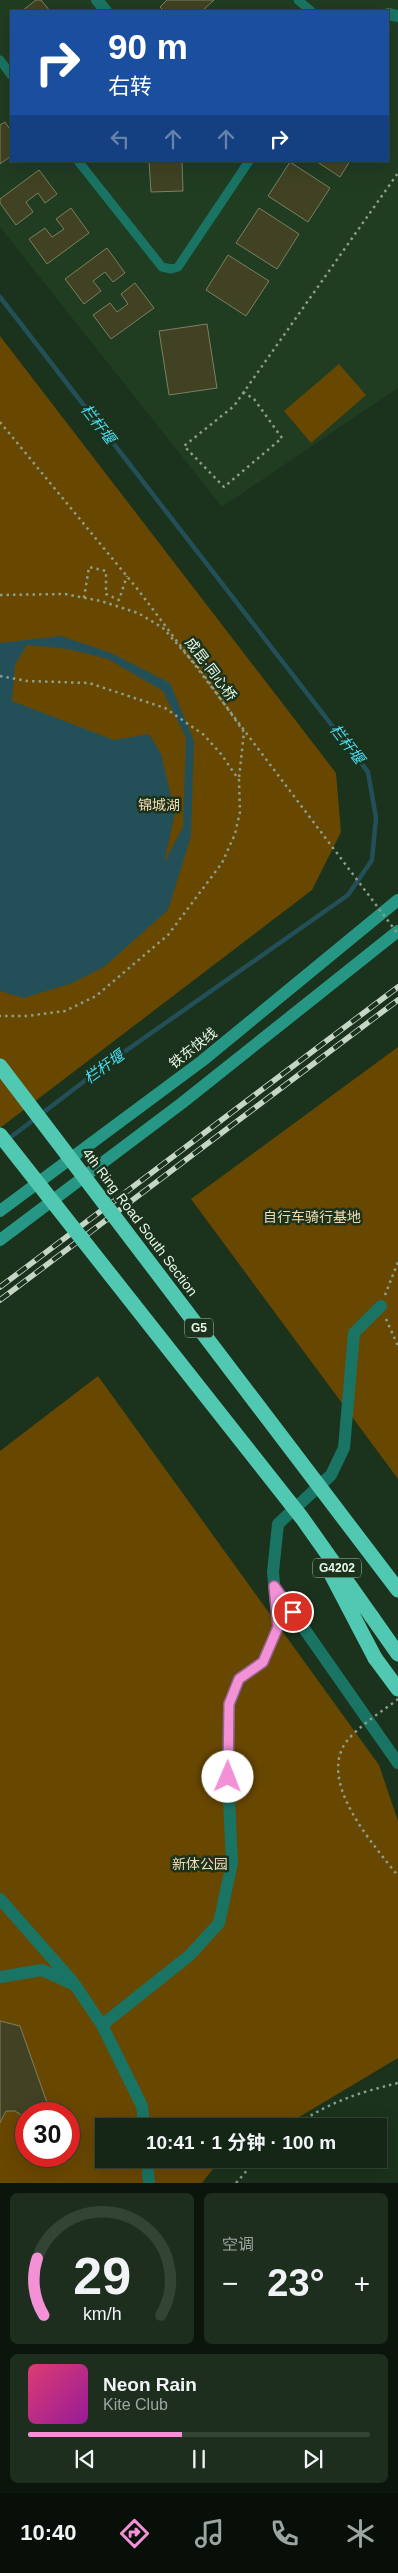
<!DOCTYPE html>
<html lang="zh">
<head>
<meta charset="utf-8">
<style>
  :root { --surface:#142615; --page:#1d2e1e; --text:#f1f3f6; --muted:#9da5a0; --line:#334334; --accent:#f291d6 }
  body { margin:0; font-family:Helvetica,"Noto Sans SC",sans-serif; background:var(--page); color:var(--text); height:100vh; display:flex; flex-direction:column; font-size:19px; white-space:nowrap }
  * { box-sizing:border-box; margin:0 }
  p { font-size:16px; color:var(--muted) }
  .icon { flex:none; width:28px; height:28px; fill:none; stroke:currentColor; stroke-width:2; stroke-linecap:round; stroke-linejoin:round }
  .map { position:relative; height:2183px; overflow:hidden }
  .side { display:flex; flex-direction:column; gap:10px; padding:10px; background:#0b150c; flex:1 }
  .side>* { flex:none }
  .banner { position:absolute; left:10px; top:10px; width:379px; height:152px; border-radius:0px; box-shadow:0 5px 20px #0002,0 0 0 1px var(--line); background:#1a4fa0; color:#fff; overflow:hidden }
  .speed { position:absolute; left:15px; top:2102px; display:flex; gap:10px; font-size:25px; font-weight:700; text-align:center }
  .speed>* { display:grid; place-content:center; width:65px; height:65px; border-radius:50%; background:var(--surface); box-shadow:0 5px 20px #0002,0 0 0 1px var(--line); line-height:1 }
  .speed .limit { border:8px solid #d22; background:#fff; color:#111 }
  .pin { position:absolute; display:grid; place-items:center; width:42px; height:42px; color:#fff; margin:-21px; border:2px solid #fff; border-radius:50%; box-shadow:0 1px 5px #0007 }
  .me { position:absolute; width:55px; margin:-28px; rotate:1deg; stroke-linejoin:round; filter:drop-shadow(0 0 4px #0008) }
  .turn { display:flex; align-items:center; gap:18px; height:105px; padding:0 15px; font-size:22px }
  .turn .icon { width:65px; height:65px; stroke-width:2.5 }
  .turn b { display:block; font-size:35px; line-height:42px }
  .lanes { display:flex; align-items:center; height:48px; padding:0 15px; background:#0003; justify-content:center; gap:25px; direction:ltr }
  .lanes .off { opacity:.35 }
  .big { font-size:38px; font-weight:700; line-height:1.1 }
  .side .card { flex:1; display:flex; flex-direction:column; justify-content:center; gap:8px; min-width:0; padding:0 18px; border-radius:8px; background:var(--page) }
  .side .dial { align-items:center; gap:0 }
  .dial svg { height:130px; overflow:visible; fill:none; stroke:var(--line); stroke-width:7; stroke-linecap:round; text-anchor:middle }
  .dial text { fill:var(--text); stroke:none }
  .song { display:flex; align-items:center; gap:15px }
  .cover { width:60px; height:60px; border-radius:8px; background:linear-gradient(135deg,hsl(340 70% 55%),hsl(300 70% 35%)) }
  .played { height:5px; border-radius:2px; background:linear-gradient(90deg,var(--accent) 45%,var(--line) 45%) }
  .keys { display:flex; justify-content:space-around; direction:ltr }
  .heat { display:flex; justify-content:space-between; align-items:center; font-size:28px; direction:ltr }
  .side .tiles { flex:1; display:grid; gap:10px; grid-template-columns:1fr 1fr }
  .card:last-child { grid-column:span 2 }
  .trip { position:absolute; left:95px; top:2118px; width:292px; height:50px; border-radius:0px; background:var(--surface); box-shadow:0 5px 20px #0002,0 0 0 1px var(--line); font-weight:700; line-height:50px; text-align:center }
  .menu { display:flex; height:80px; justify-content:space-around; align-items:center; background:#080f08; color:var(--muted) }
  .menu .icon { width:35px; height:35px }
  .menu .current { color:var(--accent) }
  .menu b { font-size:22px; color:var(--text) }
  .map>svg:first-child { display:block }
  .built { fill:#203c21; fill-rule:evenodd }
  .green { fill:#684700; fill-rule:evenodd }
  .water { fill:#235058; fill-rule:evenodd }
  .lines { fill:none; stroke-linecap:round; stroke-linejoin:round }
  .stream { stroke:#235058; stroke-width:4.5 }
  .building { fill:#404223; stroke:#7d805e }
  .path { stroke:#8b9e8b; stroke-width:2.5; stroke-dasharray:2.5 4; stroke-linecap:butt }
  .service { stroke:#1a7464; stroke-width:9 }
  .pedestrian { stroke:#1a7464; stroke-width:12 }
  .minor { stroke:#1a7464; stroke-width:12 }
  .secondary { stroke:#269784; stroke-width:12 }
  .motorway { stroke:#51c9b2; stroke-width:15 }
  .rail-casing { stroke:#c6d6c6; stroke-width:5.5 }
  .rail { stroke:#1b321c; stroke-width:4; stroke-dasharray:11; stroke-linecap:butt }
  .path-bridge { stroke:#8b9e8b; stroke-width:2.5; stroke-dasharray:2.5 4; stroke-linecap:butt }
  .motorway-bridge { stroke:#51c9b2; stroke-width:15 }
  .route-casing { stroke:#9d5e8b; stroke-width:12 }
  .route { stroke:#f291d6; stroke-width:9 }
  .labels { text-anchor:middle; stroke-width:5; stroke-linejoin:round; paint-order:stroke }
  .shield { fill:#1b321c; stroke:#abbdac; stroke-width:1 }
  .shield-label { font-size:12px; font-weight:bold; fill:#e9f8e9 }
  .street-label { font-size:14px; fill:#e9f8e9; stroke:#1b321c }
  .park-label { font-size:14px; fill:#f5d9af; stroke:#1b321c }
  .water-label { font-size:15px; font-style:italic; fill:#49def7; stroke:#1b321c }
</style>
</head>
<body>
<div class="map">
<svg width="398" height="2183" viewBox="0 0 398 2183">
  <rect width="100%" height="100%" fill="#1b321c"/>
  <path class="built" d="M 0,0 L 398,0 L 398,388 L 222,507 L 0,227 ZM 11,11 L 388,11 L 388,161 L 11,161 Z"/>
  <path class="green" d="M 0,336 L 336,773 L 341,832 L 312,890 L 0,1128 Z
    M 339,364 L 366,395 L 311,443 L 284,411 Z
    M 398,1047 L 398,1479 L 191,1199 Z
    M 98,1376 L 379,1765 L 398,1821 L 398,2058 L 284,2126 L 104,2126 L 104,2159 L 230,2159 L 212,2170 L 202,2183 L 0,2183 L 0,1451 ZM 26,2114 L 69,2114 L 69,2156 L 26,2156 Z"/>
  <path class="water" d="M 61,636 L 111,653 L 170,683 L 194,741 L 191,836 L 168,910 L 104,967 L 70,984 L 23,998 L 0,991 L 0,643 ZM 27,645 L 68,649 L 108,659 L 163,691 L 186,738 L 183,827 L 164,863 L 175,813 L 161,754 L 149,734 L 114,740 L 12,701 L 15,665 Z"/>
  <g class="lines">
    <path class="stream" d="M 0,297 L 368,772 L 376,818 L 372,860 L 348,895 L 107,1064 L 7,1140"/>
  </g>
  <path class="building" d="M 36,0 L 41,0 L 50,11 L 22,11 Z
    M 167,0 L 214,0 L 202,11 L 164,11 L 160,7 Z
    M 5,122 L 11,131 L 11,156 L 0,164 L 0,125 Z
    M 149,161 L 182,161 L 183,191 L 151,192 Z
    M 316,161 L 350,161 L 340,177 Z
    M 290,162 L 330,188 L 308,222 L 268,196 Z
    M 39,170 L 57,194 L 45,203 L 38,193 L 26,202 L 33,212 L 16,225 L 0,203 L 0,199 Z
    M 71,208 L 89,233 L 47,264 L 29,239 L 45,228 L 52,237 L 64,229 L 56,219 Z
    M 259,208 L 299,234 L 277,269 L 236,243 Z
    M 107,248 L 125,273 L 113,282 L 105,272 L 93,281 L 101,291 L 84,304 L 65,279 Z
    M 228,255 L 269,281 L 246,316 L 206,290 Z
    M 135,283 L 154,308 L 111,339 L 93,315 L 110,303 L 117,312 L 128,304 L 121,294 Z
    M 207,324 L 217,388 L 169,395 L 159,331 Z
    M 0,2021 L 20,2026 L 51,2114 L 26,2114 L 26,2118 L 15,2111 L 6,2111 L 0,2123 Z"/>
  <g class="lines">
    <path class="path" d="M 243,392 L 254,399 L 282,438 L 224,487 L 184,446 L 234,406 L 398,173
      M 0,595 L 65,594 L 101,601 L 138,613 L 163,628 L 201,671 L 244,732 L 239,778
      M 84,598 L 89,567 L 106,571 L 106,594 L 119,600 L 127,576
      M 0,676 L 27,681 L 89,683 L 165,708 L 204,735 L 221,754 L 239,780 L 240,812 L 235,834 L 222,863 L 168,935 L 96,996 L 65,1011 L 27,1016 L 0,1016
      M 385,1295 L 398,1262
      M 386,1319 L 398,1346
      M 294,2126 C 330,2102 357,2093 398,2083
      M 236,2183 L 257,2159"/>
    <path class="service" d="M 298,0 L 311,11
      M 0,60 L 11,75
      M 78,161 L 162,267 L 171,269 L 178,267 L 249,161"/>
    <path class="pedestrian" d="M 97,0 L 106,11"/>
    <path class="minor" d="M 388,14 L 398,16
      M 275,1587 L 398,1763
      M 0,1899 L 73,1982
      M 0,1977 L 42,1970 L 75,1985 L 102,2025 L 142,2106 L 144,2126
      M 102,2025 L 190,1955 L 219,1923 L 232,1863 L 228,1777 L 229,1705 L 239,1679 L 263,1662 L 278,1627 L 273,1572 L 278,1524 L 331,1475 L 344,1448 L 354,1333 L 381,1306
      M 147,2159 L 149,2183"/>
    <path class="secondary" d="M 0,1211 L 202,1061 L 398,900
      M 0,1240 L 182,1103 L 398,931"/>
    <path class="motorway" d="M 372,1617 L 398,1654
      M 375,1658 L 398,1689"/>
    <g class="rail-casing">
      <path id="rail" d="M 0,1287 L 398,987
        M 0,1300 L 398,1000"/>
    </g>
    <use href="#rail" class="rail"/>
    <path class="path-bridge" d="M 0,422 L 139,591 L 398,934
      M 398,1699 C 383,1711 352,1730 343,1747 C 322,1788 374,1845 398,1876"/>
    <path class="motorway-bridge" d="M 0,1066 L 398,1590
      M 0,1135 L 302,1518 L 372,1617
      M 329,1570 L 375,1658"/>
  </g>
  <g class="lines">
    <g class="route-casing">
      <path id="route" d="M 228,1777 L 229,1704 L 239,1679 L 263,1662 L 278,1627 L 274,1586 L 293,1612"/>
    </g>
    <use href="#route" class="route"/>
  </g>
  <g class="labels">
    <g class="shield">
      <rect x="185" y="1318.5" width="28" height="19" rx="4"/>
      <rect x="313" y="1558.5" width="48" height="19" rx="4"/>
    </g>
    <g class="shield-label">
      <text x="199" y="1332">G5</text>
      <text x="337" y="1572">G4202</text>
    </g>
    <g class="street-label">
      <text transform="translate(211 669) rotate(53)" y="5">成昆·同心桥</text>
      <text transform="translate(193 1048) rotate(-38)" y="5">铁东快线</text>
      <text transform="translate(140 1222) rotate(53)" y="5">4th Ring Road South Section</text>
    </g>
    <g class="park-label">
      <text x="159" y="810">锦城湖</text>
      <text x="312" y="1222">自行车骑行基地</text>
      <text x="200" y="1869">新体公园</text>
    </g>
    <g class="water-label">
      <text transform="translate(98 424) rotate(52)" y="5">栏杆堰</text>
      <text transform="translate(347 744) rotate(52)" y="5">栏杆堰</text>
      <text transform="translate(104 1067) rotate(-36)" y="5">栏杆堰</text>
    </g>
  </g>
</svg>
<div class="speed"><div class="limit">30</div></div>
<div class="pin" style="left:293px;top:1612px;background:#d93025"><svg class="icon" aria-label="arrive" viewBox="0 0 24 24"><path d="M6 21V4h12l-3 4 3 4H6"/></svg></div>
<svg class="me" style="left:228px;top:1777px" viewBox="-20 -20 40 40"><circle r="19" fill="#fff"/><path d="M0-13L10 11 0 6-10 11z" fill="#f291d6"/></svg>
<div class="trip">10:41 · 1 分钟 · 100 m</div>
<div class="banner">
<div class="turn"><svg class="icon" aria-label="right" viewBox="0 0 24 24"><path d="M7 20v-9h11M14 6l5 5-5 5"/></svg><div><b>90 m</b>右转</div></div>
<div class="lanes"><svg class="icon off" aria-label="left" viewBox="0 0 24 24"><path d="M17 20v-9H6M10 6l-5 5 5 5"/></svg><svg class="icon off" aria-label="ahead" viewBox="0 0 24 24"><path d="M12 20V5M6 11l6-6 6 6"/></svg><svg class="icon off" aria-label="ahead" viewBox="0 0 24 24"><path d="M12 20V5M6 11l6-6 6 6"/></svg><svg class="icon" aria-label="right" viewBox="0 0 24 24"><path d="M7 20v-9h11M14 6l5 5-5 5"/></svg></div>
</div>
</div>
<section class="side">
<div class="tiles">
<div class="card dial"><svg viewBox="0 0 100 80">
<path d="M14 69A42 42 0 1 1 86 69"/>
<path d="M14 69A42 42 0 0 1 10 34" stroke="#f291d6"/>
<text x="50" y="56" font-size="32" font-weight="700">29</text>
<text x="50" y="72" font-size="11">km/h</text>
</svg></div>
<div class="card"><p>空调</p>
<div class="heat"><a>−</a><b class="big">23°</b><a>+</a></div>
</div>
<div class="card">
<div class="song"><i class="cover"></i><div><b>Neon Rain</b><p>Kite Club</p></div></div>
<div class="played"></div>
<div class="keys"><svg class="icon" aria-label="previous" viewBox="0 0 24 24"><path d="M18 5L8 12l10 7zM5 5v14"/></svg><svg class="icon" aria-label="pause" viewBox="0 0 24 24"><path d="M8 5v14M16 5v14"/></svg><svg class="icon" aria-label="next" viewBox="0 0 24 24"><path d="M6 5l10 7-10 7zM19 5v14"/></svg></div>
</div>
</div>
</section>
<nav class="menu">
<b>10:40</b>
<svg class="icon current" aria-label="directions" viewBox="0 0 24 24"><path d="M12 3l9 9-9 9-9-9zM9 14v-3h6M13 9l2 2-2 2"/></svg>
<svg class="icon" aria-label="music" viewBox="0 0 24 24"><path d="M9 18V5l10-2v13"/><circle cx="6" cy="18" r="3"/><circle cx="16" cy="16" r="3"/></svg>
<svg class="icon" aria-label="phone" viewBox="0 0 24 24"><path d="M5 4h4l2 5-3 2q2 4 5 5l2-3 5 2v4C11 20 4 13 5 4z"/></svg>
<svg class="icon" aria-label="climate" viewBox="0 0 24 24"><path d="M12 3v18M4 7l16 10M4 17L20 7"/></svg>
</nav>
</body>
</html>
